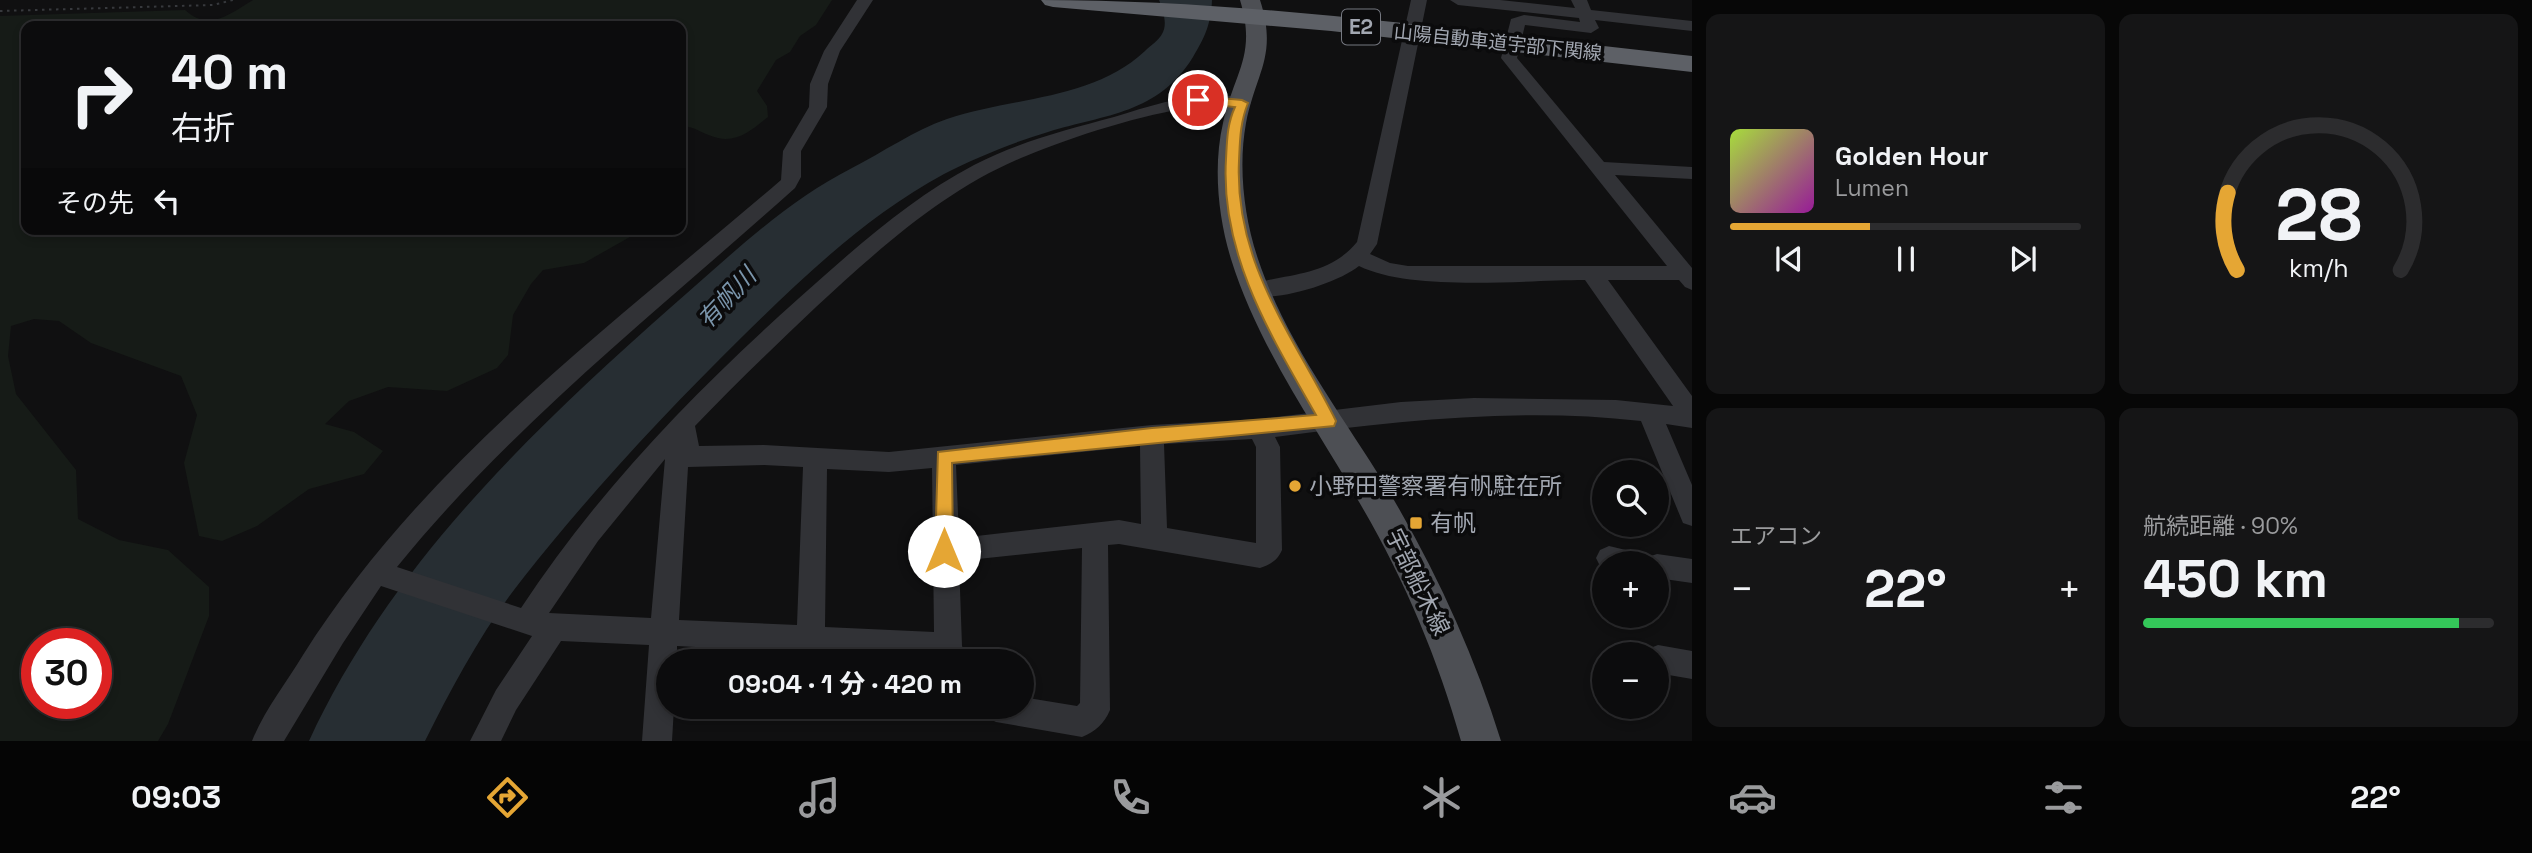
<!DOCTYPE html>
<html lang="ja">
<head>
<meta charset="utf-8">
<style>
  :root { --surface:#0c0c0d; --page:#151516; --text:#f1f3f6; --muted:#9a9b9d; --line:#2c2c2e; --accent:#e5a634 }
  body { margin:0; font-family:"Space Grotesk","Noto Sans JP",sans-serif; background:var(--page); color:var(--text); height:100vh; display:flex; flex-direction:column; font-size:26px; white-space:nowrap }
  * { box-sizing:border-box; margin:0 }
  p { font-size:23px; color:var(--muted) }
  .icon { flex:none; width:38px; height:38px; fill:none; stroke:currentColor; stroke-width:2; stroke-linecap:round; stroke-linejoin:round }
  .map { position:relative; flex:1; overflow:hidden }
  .sheet { display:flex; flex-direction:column; gap:14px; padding:14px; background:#070707; width:840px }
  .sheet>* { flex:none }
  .banner { position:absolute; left:21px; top:21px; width:665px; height:214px; border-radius:14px; box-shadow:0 4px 10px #0003,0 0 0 2px var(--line); background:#0c0c0d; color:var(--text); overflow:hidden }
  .tools { position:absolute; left:1592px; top:460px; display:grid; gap:14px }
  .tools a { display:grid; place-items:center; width:77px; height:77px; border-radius:50%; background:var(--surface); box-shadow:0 4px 10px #0003,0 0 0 2px var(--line); font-size:35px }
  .speed { position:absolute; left:21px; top:628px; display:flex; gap:14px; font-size:35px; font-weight:700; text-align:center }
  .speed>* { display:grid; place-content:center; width:91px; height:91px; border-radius:50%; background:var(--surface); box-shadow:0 4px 10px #0003,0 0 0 2px var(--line); line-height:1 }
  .speed .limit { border:10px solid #d22; background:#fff; color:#111 }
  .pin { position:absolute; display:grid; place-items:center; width:60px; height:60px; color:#fff; margin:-30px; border:4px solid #fff; border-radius:50%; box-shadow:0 2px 7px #0007 }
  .me { position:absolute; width:77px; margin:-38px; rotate:0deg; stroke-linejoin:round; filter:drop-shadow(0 0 5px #0008) }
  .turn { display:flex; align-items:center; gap:24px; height:147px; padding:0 35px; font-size:32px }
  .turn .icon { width:91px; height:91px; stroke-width:2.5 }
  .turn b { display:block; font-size:49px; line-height:60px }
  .then { display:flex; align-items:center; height:66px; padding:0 35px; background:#0003; gap:14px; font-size:26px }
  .big { font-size:52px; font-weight:700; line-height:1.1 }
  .sheet .widget { flex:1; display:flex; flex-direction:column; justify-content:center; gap:10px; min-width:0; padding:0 24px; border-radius:14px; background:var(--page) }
  .sheet .dial { align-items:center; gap:0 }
  .dial svg { height:182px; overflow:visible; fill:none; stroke:var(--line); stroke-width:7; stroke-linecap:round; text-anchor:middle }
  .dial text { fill:var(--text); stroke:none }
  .song { display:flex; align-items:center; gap:21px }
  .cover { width:84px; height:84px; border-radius:10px; background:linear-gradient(135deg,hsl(80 70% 55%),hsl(300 70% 35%)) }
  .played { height:7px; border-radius:4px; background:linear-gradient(90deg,var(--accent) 40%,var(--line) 40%) }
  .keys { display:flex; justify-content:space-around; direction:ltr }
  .heat { display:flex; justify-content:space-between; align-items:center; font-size:38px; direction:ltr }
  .charge { height:10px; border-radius:5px; background:linear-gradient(90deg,#34c759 90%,var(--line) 0) }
  .sheet .tiles { flex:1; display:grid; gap:14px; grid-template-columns:repeat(2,1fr) }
  .trip { position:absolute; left:656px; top:649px; width:378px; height:70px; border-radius:35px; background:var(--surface); box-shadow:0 4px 10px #0003,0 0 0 2px var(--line); font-weight:700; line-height:70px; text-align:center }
  .tab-bar { display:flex; height:112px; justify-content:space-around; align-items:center; background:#050505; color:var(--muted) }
  .tab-bar .icon { width:49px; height:49px }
  .tab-bar .on { color:var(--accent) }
  .tab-bar b { font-size:32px; color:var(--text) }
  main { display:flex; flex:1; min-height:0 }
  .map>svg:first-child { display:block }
  .green { fill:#161b17; fill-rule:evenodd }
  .water { fill:#272e33 }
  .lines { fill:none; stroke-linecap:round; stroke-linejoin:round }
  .path { stroke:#37393d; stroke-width:2; stroke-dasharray:2.5 4.5; stroke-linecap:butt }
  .minor { fill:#313236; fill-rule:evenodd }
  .major { fill:#4d4f54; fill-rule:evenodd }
  .highway { fill:#5d6066; fill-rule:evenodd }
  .route { fill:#e5a634; stroke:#956c22; stroke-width:2 }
  .poi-dot { fill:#e5a634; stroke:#0b0b0c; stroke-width:2.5 }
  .labels { text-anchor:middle; stroke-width:7; stroke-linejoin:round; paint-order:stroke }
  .far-street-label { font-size:19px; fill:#a2a7b1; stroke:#0b0b0c }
  .shield { fill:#0b0b0c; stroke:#757880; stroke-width:2 }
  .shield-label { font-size:21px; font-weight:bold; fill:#a2a7b1 }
  .poi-label { font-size:23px; fill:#a2a7b1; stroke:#0b0b0c; text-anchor:start }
  .street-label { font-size:23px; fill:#a2a7b1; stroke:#0b0b0c }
  .water-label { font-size:24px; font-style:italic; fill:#7a95ab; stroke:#0b0b0c }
</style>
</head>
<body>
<main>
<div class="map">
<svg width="1692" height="741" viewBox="0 0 1692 741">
  <rect width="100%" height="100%" fill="#101011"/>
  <path class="green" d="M 253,0 L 832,0 L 816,25 L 800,36 L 790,52 L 776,60 L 757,91 L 767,106 L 768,117 C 754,128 738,143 718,138 C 703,135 696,126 681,126 L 681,26 L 26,26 L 26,229 L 644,229 L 584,263 L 543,270 L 531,284 L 513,315 L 508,355 L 497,368 L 447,391 L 388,387 L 349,401 L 325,424 L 354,432 L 383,451 L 364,474 L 309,489 L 257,526 L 222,541 L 199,536 L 184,463 L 197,415 L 181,376 L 91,343 L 59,321 L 34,319 L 11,326 L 8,356 L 16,394 L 76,470 L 78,519 L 119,540 L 168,550 L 209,587 L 209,616 L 168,724 L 158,741 L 0,741 L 0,16 L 185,10 C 209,32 230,14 253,0 ZM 37,644 L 96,644 L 96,704 L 37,704 Z"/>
  <path class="water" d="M 1159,0 L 1212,0 C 1211,24 1205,37 1193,57 C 1158,114 1106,114 1048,132 C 1014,142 975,158 944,174 C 868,215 804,276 743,336 C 666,412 591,492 524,577 C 484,627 453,685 425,741 L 309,741 C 390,566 528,434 670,308 C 728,258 783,203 852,168 C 883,152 915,130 947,119 C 1013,97 1093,100 1145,51 C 1150,46 1159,40 1162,34 C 1168,24 1163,10 1159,0 Z"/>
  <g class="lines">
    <path class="path" d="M 0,11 L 213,5 L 233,0"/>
    <path class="minor" d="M 857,0 L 873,0 L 840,51 L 828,84 L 827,107 L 801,151 L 801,177 L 795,188 C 658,311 513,424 397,567 L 521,608 C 598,491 694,392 798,299 C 853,250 909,199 974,165 C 1018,142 1066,130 1114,117 C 1157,104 1203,88 1248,99 L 1251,103 C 1244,111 1208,106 1195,107 C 1143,114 1074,136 1026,156 C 946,188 879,249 816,307 C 775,346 734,385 695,426 L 699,446 L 764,445 L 889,452 L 1152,425 L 1260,419 L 1401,402 L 1474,398 L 1616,400 L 1673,406 L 1585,280 C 1523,280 1412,292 1359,266 C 1338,283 1275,303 1249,295 L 1245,290 L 1249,285 C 1288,273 1328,277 1357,242 L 1411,0 L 1427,0 L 1377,244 L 1370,254 L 1390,263 L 1408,266 L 1667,266 L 1501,58 L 1511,19 L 1524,15 L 1580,22 L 1579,18 L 1458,5 L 1450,0 L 1500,0 L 1575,8 L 1571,0 L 1587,0 L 1591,10 L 1692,21 L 1692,31 L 1595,20 L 1599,28 L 1591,33 L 1525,25 L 1517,58 L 1604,162 L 1692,167 L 1692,179 L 1615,175 L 1692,268 L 1692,290 L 1685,287 L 1679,280 L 1608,280 L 1692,396 L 1692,428 L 1666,424 L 1692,485 L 1692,526 L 1683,523 L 1641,421 C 1519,407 1396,421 1275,437 L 1280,447 L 1282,550 C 1277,561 1271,564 1260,568 L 1119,544 L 1108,545 L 1110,710 C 1104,724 1096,731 1082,737 L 996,722 L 986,717 L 981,707 L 1022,707 L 1022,697 L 1077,706 L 1080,703 L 1082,548 L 959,561 L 962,646 L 969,662 L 677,646 L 677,662 L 668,662 L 668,707 L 674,707 L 672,741 L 642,741 L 649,645 L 561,641 L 516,710 L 501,741 L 470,741 L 496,690 L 532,636 L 381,586 L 343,643 L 284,741 L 252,741 C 264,711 286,683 303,655 C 425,462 610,327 781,180 L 783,151 L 809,107 L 810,84 L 824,51 ZM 1252,439 L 1256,447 L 1256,543 L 1167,528 L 1164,444 ZM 1140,446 L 1141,524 L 1119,520 L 959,538 L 956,465 ZM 665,459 L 651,618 L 549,613 L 598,541 ZM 764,465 L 803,467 L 797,625 L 679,620 L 688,467 ZM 932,468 L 934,632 L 825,627 L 827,469 L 889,472 Z
      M 1609,546 L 1651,556 L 1657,554 L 1692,559 L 1692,583 L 1657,578 L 1657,564 L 1605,564 L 1605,568 L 1600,566 L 1596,558 L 1600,550 Z
      M 1658,645 L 1692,651 L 1692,679 L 1657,673 L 1657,654 L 1646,654 L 1648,649 Z"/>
    <path class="major" d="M 1240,0 L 1260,0 C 1278,56 1256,72 1246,123 C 1238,167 1244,217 1258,259 C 1286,342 1340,412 1385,485 C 1434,566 1473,651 1501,741 L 1461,741 C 1438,659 1405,581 1362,507 C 1316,426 1259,349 1231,259 C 1218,217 1213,166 1223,123 C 1234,72 1257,56 1240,0 Z"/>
    <path class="highway" d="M 1041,0 C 1259,0 1476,33 1692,56 L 1692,72 L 1331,31 L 1053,7 L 1045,5 Z"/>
  </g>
  <path class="route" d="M 1198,96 L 1242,100 L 1248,103 C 1240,123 1240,140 1239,161 C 1234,263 1293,335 1336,421 L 1334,426 L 952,463 L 953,551 L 950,557 L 944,559 L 937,557 L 935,551 L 938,452 L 1152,428 L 1316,415 C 1271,336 1220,254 1226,159 C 1227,141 1227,124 1235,107 L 1194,103 L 1194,98 Z"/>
  <g class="poi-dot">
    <circle cx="1295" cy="486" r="7"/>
    <rect x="1409" y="516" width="14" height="14" rx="3.5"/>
  </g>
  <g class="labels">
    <g class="far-street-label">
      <text transform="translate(1498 42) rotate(6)" y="7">山陽自動車道宇部下関線</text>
    </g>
    <rect class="shield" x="1342" y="9.5" width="38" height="35" rx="5"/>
    <g class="shield-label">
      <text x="1361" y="34">E2</text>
    </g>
    <g class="poi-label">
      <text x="1309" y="494">小野田警察署有帆駐在所</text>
      <text x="1430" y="531">有帆</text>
    </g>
    <g class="street-label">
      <text transform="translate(1418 582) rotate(64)" y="8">宇部船木線</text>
    </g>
    <g class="water-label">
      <text transform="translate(727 298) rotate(-47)" y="8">有帆川</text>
    </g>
  </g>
</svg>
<div class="tools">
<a><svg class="icon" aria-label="search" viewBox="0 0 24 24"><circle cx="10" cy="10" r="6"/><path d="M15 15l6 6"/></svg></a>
<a>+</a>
<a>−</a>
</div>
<div class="speed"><div class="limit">30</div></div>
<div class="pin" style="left:1198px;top:100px;background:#d93025"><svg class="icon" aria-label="arrive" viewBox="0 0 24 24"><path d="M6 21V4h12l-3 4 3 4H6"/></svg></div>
<svg class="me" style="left:944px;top:551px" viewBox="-20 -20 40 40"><circle r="19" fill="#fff"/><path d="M0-13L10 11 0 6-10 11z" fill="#e5a634"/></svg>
<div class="trip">09:04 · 1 分 · 420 m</div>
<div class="banner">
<div class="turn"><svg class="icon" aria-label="right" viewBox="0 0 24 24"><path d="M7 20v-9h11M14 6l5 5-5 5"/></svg><div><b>40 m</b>右折</div></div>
<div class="then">その先<svg class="icon" aria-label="left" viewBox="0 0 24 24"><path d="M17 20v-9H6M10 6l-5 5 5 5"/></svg></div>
</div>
</div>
<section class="sheet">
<div class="tiles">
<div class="widget">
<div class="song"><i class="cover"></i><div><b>Golden Hour</b><p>Lumen</p></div></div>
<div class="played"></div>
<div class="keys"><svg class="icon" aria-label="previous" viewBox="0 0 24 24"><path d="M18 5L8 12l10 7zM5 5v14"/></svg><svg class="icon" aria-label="pause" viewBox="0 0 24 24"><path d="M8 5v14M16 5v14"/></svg><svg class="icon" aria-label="next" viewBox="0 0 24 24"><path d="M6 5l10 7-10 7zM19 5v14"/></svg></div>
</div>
<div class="widget dial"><svg viewBox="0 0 100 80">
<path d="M14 69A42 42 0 1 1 86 69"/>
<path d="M14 69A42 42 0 0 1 10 35" stroke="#e5a634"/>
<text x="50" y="56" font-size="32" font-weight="700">28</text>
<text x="50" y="72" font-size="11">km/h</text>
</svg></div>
<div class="widget"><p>エアコン</p>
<div class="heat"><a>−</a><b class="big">22°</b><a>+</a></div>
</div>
<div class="widget"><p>航続距離 · 90%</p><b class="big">450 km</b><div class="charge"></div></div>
</div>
</section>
</main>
<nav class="tab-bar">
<b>09:03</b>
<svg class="icon on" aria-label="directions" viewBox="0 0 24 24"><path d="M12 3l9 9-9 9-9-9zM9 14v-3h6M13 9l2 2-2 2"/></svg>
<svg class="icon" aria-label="music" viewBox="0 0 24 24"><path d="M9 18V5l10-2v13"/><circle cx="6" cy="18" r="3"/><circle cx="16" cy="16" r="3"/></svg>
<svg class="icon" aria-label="phone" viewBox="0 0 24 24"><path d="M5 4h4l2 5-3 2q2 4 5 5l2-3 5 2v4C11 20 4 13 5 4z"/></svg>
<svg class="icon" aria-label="climate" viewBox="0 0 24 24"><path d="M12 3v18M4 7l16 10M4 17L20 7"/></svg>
<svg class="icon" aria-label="car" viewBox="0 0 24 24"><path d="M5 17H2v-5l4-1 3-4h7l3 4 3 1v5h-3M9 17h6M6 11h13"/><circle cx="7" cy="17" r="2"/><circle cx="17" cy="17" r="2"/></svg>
<svg class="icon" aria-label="filters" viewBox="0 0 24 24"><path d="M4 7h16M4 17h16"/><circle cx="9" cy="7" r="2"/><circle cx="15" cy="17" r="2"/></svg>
<b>22°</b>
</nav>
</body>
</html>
